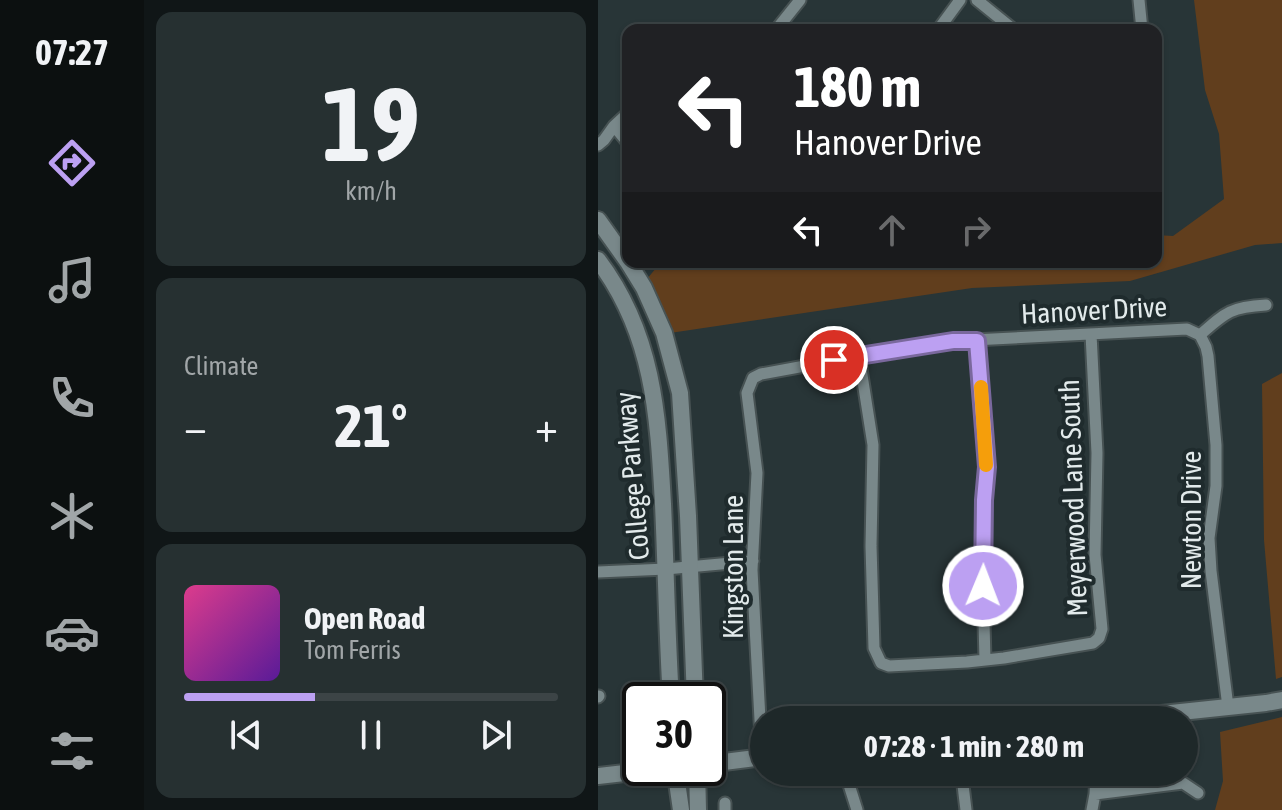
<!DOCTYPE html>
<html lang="en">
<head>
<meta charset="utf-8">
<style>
  :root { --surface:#1e2829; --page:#263031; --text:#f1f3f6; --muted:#a1a6a8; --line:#3c4446; --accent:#bca0f2 }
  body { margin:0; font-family:"Asap Condensed",sans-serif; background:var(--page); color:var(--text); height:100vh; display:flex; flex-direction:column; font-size:30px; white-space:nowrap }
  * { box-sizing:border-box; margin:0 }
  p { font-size:26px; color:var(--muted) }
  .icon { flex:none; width:44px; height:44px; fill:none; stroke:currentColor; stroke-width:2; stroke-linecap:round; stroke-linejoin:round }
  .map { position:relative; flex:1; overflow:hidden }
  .side { display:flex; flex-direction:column; gap:12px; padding:12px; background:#101617; width:454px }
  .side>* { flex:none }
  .guide { position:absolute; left:24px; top:24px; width:540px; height:244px; border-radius:16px; box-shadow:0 2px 6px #0004,0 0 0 2px var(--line); background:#202124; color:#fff; overflow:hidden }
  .speed { position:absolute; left:24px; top:682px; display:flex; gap:16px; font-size:40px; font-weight:700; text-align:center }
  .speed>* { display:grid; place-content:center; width:104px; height:104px; border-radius:50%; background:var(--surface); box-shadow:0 2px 6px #0004,0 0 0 2px var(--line); line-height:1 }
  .speed .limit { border:4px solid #111; border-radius:12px; background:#fff; color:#111 }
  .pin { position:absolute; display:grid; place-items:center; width:68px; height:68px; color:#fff; margin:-34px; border:4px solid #fff; border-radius:50%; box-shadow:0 2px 8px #0007 }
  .me { position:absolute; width:88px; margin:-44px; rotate:1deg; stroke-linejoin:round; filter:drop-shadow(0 0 6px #0008) }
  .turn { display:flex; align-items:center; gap:28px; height:168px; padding:0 40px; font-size:36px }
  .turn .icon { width:104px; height:104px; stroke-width:2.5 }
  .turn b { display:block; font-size:56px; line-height:68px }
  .lanes { display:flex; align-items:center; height:76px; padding:0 40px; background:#0003; justify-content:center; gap:40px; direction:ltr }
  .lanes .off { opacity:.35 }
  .big { font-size:60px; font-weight:700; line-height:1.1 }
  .side .card { flex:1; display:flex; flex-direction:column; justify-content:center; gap:12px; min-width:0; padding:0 28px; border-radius:16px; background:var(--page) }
  .side .dial { align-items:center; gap:0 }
  .dial b { font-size:104px; line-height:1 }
  .song { display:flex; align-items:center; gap:24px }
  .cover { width:96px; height:96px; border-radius:12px; background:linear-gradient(135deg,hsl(330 70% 55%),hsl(270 70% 35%)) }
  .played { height:8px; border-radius:4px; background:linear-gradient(90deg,var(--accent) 35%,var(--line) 35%) }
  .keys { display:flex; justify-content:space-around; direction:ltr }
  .heat { display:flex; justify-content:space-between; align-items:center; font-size:44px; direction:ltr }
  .trip { position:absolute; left:152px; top:706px; width:448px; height:80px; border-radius:40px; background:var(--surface); box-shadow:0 2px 6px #0004,0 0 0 2px var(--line); font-weight:700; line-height:80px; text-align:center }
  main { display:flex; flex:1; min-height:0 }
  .dock { display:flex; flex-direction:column; width:144px; justify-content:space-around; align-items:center; background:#0c1010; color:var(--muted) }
  .dock .icon { width:56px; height:56px }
  .dock .active { color:var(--accent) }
  .dock b { font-size:36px; color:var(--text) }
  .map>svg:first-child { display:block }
  .green { fill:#613e1d }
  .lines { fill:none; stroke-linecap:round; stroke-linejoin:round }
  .street-casing { stroke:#475253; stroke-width:15 }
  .secondary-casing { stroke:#475253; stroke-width:20 }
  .street { stroke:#79888a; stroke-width:11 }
  .secondary { stroke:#79888a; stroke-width:16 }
  .route-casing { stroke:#7a689d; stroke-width:20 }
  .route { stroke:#bca0f2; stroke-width:14 }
  .slow { stroke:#f59e0b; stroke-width:14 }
  .labels { text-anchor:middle; stroke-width:8; stroke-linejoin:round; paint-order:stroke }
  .street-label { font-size:28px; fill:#e2eaeb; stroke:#1f2b2d }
</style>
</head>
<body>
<main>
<nav class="dock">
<b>07:27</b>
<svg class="icon active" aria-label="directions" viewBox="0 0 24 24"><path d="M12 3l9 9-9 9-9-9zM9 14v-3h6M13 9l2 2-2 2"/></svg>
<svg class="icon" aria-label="music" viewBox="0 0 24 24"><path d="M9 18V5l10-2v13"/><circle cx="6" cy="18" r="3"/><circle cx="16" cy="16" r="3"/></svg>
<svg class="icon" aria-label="phone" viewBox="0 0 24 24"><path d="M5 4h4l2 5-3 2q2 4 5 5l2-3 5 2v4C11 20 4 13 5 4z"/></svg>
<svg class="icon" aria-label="climate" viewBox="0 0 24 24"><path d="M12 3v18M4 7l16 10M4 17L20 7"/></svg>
<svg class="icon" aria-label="car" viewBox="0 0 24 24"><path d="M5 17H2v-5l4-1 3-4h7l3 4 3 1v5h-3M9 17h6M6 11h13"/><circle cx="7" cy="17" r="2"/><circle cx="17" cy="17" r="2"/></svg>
<svg class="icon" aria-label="filters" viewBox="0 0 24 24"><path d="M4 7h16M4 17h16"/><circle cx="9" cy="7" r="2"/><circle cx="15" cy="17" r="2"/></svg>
</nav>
<section class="side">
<div class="card dial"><b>19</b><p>km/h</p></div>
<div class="card"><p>Climate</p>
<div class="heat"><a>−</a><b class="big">21°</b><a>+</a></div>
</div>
<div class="card">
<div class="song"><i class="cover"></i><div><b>Open Road</b><p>Tom Ferris</p></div></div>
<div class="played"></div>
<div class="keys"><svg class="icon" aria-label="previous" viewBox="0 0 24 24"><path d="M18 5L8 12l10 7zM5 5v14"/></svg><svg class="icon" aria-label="pause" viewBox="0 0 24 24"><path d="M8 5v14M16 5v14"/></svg><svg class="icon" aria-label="next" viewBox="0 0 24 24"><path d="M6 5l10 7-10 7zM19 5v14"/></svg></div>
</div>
</section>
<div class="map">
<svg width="684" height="810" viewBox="0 0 684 810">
  <rect width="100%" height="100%" fill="#283537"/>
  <path class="green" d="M 596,0 L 684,0 L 684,243 L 657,245 L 532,281 L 374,288 L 72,333 L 62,302 L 49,279 L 63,262 L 558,262 L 558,235 L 575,236 L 626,199 L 621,134 L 607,90 Z
    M 684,373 L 684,677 L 678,679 L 666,540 L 664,384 Z
    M 684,717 L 684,810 L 617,810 L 625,781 L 622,732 Z"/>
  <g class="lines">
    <g class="street-casing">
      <path id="street" d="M 379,0 L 416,30
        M 541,0 L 544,30
        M 178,30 L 202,0
        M 340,30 L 362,0
        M 16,126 L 30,143
        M 0,145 L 6,140 L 16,126 L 30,113
        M 602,335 L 608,347 L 610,356 L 618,445 L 618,486 L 611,538 L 613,571 L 630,707
        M 602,335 C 628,312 633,307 668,305
        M 379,341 L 389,467 L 386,500 L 385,586 L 387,660
        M 261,356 L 275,445 L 273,546 L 276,648 L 283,663 L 291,666 L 369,662 L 406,658 L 495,643 L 501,638 L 504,629 L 497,555 L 499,453 L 493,334
        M 0,572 L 68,569 L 155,561
        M 0,697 L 1,696
        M 164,757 L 154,570 L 159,473 L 149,393 L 155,378 L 163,374 L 261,356 L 355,341 L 589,329 L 602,335
        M 247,772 L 259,810
        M 364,777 L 368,810
        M 497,794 L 585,783 L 600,793
        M 127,810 L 127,803
        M 494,810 L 497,794 L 498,772"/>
    </g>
    <g class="secondary-casing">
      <path id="secondary" d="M 0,220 L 30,262
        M 0,260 C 56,334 60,416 65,504 C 68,570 69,635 73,700
        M 30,262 L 46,288 L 66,333 L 82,393 L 90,516 L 97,700
        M 507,720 L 668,703 L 684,700
        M 110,764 L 166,757
        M 77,768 L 83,810
        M 99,768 L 100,810
        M 0,776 L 70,768"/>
    </g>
    <use href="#street" class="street"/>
    <use href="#secondary" class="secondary"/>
  </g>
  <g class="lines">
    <g class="route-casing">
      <path id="route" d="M 236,360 L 355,341 L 379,341 L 389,467 L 386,500 L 385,586"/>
    </g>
    <use href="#route" class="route"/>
    <path class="slow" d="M 383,387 L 388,465"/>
  </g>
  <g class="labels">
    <g class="street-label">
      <text transform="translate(496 310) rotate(-3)" y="10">Hanover Drive</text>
      <text transform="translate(34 476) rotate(-95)" y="10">College Parkway</text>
      <text transform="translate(475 498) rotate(-92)" y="10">Meyerwood Lane South</text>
      <text transform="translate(593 520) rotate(-90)" y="10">Newton Drive</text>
      <text transform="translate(135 567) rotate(-90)" y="10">Kingston Lane</text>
    </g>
  </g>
</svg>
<div class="speed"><div class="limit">30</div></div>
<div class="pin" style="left:236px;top:360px;background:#d93025"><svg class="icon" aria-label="arrive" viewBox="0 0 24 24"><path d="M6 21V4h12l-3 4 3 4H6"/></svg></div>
<svg class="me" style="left:385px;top:586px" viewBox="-20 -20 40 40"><circle r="17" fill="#bca0f2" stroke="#fff" stroke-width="3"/><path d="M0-11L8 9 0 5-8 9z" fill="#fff"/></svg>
<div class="trip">07:28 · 1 min · 280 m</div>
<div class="guide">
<div class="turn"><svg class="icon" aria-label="left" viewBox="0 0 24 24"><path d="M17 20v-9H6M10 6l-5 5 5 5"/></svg><div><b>180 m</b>Hanover Drive</div></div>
<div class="lanes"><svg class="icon" aria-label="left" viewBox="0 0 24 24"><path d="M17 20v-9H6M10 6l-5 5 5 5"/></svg><svg class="icon off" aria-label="ahead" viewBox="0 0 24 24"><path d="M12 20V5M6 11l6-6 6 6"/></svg><svg class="icon off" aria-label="right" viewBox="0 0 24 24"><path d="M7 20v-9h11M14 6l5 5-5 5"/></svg></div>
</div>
</div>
</main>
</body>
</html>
